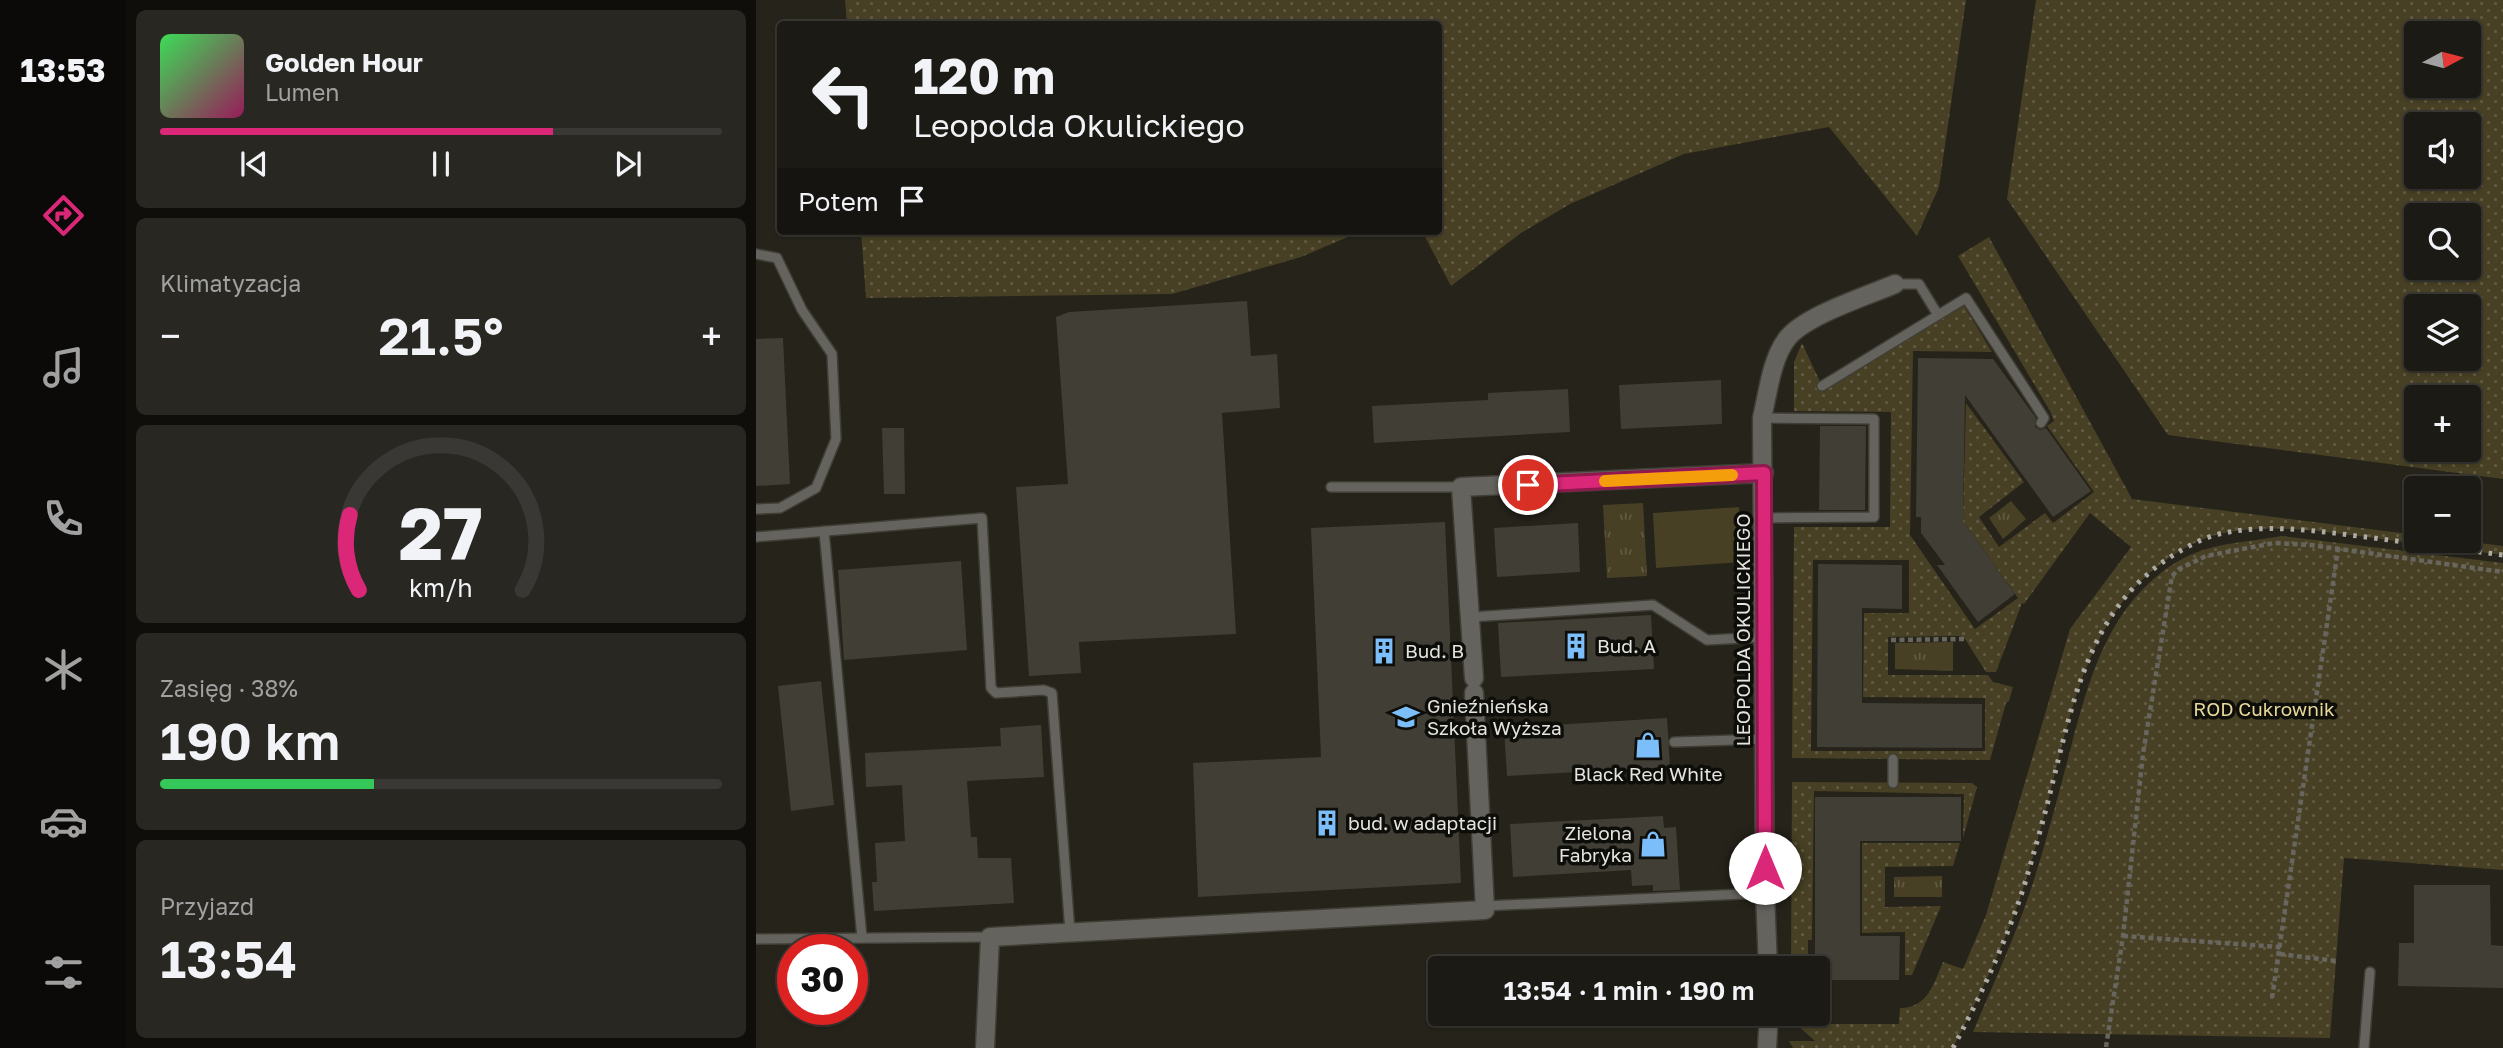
<!DOCTYPE html>
<html lang="pl">
<head>
<meta charset="utf-8">
<style>
  :root { --surface:#1c1a14; --page:#292722; --text:#f1f3f6; --muted:#a0a1a0; --line:#3a3834; --accent:#db2777 }
  body { margin:0; font-family:"Golos Text",sans-serif; background:var(--page); color:var(--text); height:100vh; display:flex; flex-direction:column; font-size:26px; white-space:nowrap }
  * { box-sizing:border-box; margin:0 }
  p { font-size:23px; color:var(--muted) }
  .icon { flex:none; width:38px; height:38px; fill:none; stroke:currentColor; stroke-width:2; stroke-linecap:round; stroke-linejoin:round }
  .map { position:relative; flex:1; overflow:hidden }
  .side { display:flex; flex-direction:column; gap:10px; padding:10px; background:#0f0e0b; width:630px }
  .side>* { flex:none }
  .hud { position:absolute; left:21px; top:21px; width:665px; height:214px; border-radius:7px; box-shadow:0 2px 5px #0004,0 0 0 2px var(--line); background:#1c1a14; color:var(--text); overflow:hidden }
  .needle { width:46px; rotate:83deg }
  .buttons { position:absolute; left:1648px; top:21px; display:grid; gap:14px }
  .buttons a { display:grid; place-items:center; width:77px; height:77px; border-radius:7px; background:var(--surface); box-shadow:0 2px 5px #0004,0 0 0 2px var(--line); font-size:35px }
  .speed { position:absolute; left:21px; top:934px; display:flex; gap:14px; font-size:35px; font-weight:700; text-align:center }
  .speed>* { display:grid; place-content:center; width:91px; height:91px; border-radius:50%; background:var(--surface); box-shadow:0 2px 5px #0004,0 0 0 2px var(--line); line-height:1 }
  .speed .limit { border:10px solid #d22; background:#fff; color:#111 }
  .pin { position:absolute; display:grid; place-items:center; width:60px; height:60px; color:#fff; margin:-30px; border:4px solid #fff; border-radius:50%; box-shadow:0 2px 7px #0007 }
  .me { position:absolute; width:77px; margin:-38px; rotate:0deg; stroke-linejoin:round; filter:drop-shadow(0 0 5px #0008) }
  .turn { display:flex; align-items:center; gap:24px; height:147px; padding:0 21px; font-size:32px }
  .turn .icon { width:91px; height:91px; stroke-width:2.5 }
  .turn b { display:block; font-size:49px; line-height:60px }
  .then { display:flex; align-items:center; height:66px; padding:0 21px; background:#0003; gap:14px; font-size:26px }
  .big { font-size:52px; font-weight:600; line-height:1.1 }
  .side .tile { flex:1; display:flex; flex-direction:column; justify-content:center; gap:10px; min-width:0; padding:0 24px; border-radius:10px; background:var(--page) }
  .side .dial { align-items:center; gap:0 }
  .dial svg { height:182px; overflow:visible; fill:none; stroke:var(--line); stroke-width:7; stroke-linecap:round; text-anchor:middle }
  .dial text { fill:var(--text); stroke:none }
  .song { display:flex; align-items:center; gap:21px }
  .cover { width:84px; height:84px; border-radius:10px; background:linear-gradient(135deg,hsl(130 70% 55%),hsl(330 70% 35%)) }
  .played { height:7px; border-radius:4px; background:linear-gradient(90deg,var(--accent) 70%,var(--line) 70%) }
  .keys { display:flex; justify-content:space-around; direction:ltr }
  .heat { display:flex; justify-content:space-between; align-items:center; font-size:38px; direction:ltr }
  .charge { height:10px; border-radius:5px; background:linear-gradient(90deg,#34c759 38%,var(--line) 0) }
  .trip { position:absolute; left:672px; top:956px; width:402px; height:70px; border-radius:7px; background:var(--surface); box-shadow:0 2px 5px #0004,0 0 0 2px var(--line); font-weight:600; line-height:70px; text-align:center }
  main { display:flex; flex:1; min-height:0 }
  .tab-bar { display:flex; flex-direction:column; width:126px; justify-content:space-around; align-items:center; background:#0b0a08; color:var(--muted) }
  .tab-bar .icon { width:49px; height:49px }
  .tab-bar .on { color:var(--accent) }
  .tab-bar b { font-size:32px; color:var(--text) }
  .map>svg:first-child { display:block }
  .grass { fill:url(#grass-dots); fill-rule:evenodd }
  .park { fill:url(#park-tufts) }
  .pitch { fill:#474024 }
  .building { fill:#413e35 }
  .lines { fill:none; stroke-linecap:round; stroke-linejoin:round }
  .lane-casing { stroke:#403e35; stroke-width:12 }
  .street-casing { stroke:#403e35; stroke-width:21 }
  .path { stroke:#68665f; stroke-width:4.5; stroke-dasharray:5 3.5; stroke-linecap:butt }
  .lane { stroke:#64635e; stroke-width:9 }
  .street { stroke:#64635e; stroke-width:18 }
  .rail { stroke:#aeaca5; stroke-width:5; stroke-dasharray:3.5 7; stroke-linecap:butt }
  .route-casing { stroke:#8e194d; stroke-width:18 }
  .route { stroke:#db2777; stroke-width:12 }
  .slow { stroke:#f59e0b; stroke-width:12 }
  .labels { text-anchor:middle; stroke-width:7; stroke-linejoin:round; paint-order:stroke }
  .street-label { font-size:19px; fill:#e6e4de; stroke:#0d0d09 }
  .poi-label { font-size:19px; fill:#e6e4de; stroke:#0d0d09; text-anchor:start }
  .park-label { font-size:19px; fill:#e7d899; stroke:#0d0d09 }
</style>
</head>
<body>
<main>
<nav class="tab-bar">
<b>13:53</b>
<svg class="icon on" aria-label="directions" viewBox="0 0 24 24"><path d="M12 3l9 9-9 9-9-9zM9 14v-3h6M13 9l2 2-2 2"/></svg>
<svg class="icon" aria-label="music" viewBox="0 0 24 24"><path d="M9 18V5l10-2v13"/><circle cx="6" cy="18" r="3"/><circle cx="16" cy="16" r="3"/></svg>
<svg class="icon" aria-label="phone" viewBox="0 0 24 24"><path d="M5 4h4l2 5-3 2q2 4 5 5l2-3 5 2v4C11 20 4 13 5 4z"/></svg>
<svg class="icon" aria-label="climate" viewBox="0 0 24 24"><path d="M12 3v18M4 7l16 10M4 17L20 7"/></svg>
<svg class="icon" aria-label="car" viewBox="0 0 24 24"><path d="M5 17H2v-5l4-1 3-4h7l3 4 3 1v5h-3M9 17h6M6 11h13"/><circle cx="7" cy="17" r="2"/><circle cx="17" cy="17" r="2"/></svg>
<svg class="icon" aria-label="filters" viewBox="0 0 24 24"><path d="M4 7h16M4 17h16"/><circle cx="9" cy="7" r="2"/><circle cx="15" cy="17" r="2"/></svg>
</nav>
<section class="side">
<div class="tile">
<div class="song"><i class="cover"></i><div><b>Golden Hour</b><p>Lumen</p></div></div>
<div class="played"></div>
<div class="keys"><svg class="icon" aria-label="previous" viewBox="0 0 24 24"><path d="M18 5L8 12l10 7zM5 5v14"/></svg><svg class="icon" aria-label="pause" viewBox="0 0 24 24"><path d="M8 5v14M16 5v14"/></svg><svg class="icon" aria-label="next" viewBox="0 0 24 24"><path d="M6 5l10 7-10 7zM19 5v14"/></svg></div>
</div>
<div class="tile"><p>Klimatyzacja</p>
<div class="heat"><a>−</a><b class="big">21.5°</b><a>+</a></div>
</div>
<div class="tile dial"><svg viewBox="0 0 100 80">
<path d="M14 69A42 42 0 1 1 86 69"/>
<path d="M14 69A42 42 0 0 1 10 36" stroke="#db2777"/>
<text x="50" y="56" font-size="32" font-weight="700">27</text>
<text x="50" y="72" font-size="11">km/h</text>
</svg></div>
<div class="tile"><p>Zasięg · 38%</p><b class="big">190 km</b><div class="charge"></div></div>
<div class="tile"><p>Przyjazd</p><b class="big">13:54</b></div>
</section>
<div class="map">
<svg width="1747" height="1048" viewBox="0 0 1747 1048">
  <defs>
    <pattern id="grass-dots" width="8" height="8" patternUnits="userSpaceOnUse" patternTransform="scale(1.75)"><rect width="8" height="8" fill="#474024"/><path d="M2 2h.1M6 6h.1" fill="none" stroke="#625b43" stroke-width="1.8" stroke-linecap="round"/></pattern>
    <pattern id="park-tufts" width="24" height="20" patternUnits="userSpaceOnUse" patternTransform="scale(1.75)"><rect width="24" height="20" fill="#474024"/><path d="M3 7l-1-3M5 7V3M7 7l1-3M15 17l-1-3M17 17v-4M19 17l1-3" fill="none" stroke="#625b43"/></pattern>
  </defs>
  <rect width="100%" height="100%" fill="#25231a"/>
  <path class="grass" d="M 89,0 L 1210,0 L 1183,187 L 1161,236 L 1073,127 L 928,154 L 814,204 L 765,233 L 695,286 L 666,231 L 682,231 L 682,24 L 91,24 Z
    M 1280,0 L 1747,0 L 1747,479 L 1412,435 L 1251,199 ZM 1661,33 L 1713,33 L 1713,86 L 1661,86 ZM 1713,124 L 1713,177 L 1661,177 L 1661,124 ZM 1713,215 L 1713,268 L 1661,268 L 1661,215 ZM 1661,306 L 1713,306 L 1713,359 L 1661,359 ZM 1661,397 L 1713,397 L 1713,450 L 1661,450 Z
    M 105,231 L 606,231 L 545,257 L 416,294 L 110,298 Z
    M 1233,237 L 1376,499 L 1661,535 L 1661,541 L 1708,541 L 1747,546 L 1747,555 C 1701,549 1656,543 1610,537 C 1560,531 1512,523 1463,534 C 1447,538 1432,546 1419,554 C 1339,604 1319,695 1297,781 C 1289,815 1279,849 1269,883 C 1251,941 1224,994 1197,1048 L 1037,1048 L 1033,1041 L 1059,1041 L 1039,1023 L 1035,1013 L 1044,1013 L 1044,1023 L 1047,1025 L 1048,1013 L 1060,1013 L 1061,1024 L 1143,1024 L 1144,1008 C 1172,1008 1178,983 1187,962 L 1207,969 L 1230,915 L 1314,629 L 1375,547 L 1334,513 L 1268,604 L 1266,603 L 1240,672 L 1230,672 L 1209,639 L 1204,636 L 1132,637 L 1132,675 L 1232,675 L 1237,682 L 1257,687 L 1253,701 L 1250,703 L 1234,760 L 1036,758 L 1038,527 L 1134,527 L 1135,412 L 1038,411 L 1038,362 L 1046,343 L 1066,386 L 1205,301 L 1236,352 L 1157,351 L 1154,535 L 1219,629 L 1262,598 L 1207,521 L 1210,403 L 1268,482 L 1223,517 L 1243,547 L 1289,513 L 1297,523 L 1338,492 L 1291,426 L 1298,421 L 1294,411 L 1202,256 ZM 1057,560 L 1153,560 L 1153,613 L 1108,613 L 1107,697 L 1229,698 L 1229,751 L 1055,751 Z
    M 1525,536 L 1747,563 L 1747,870 L 1588,858 L 1574,1038 L 1217,1032 C 1236,987 1257,941 1273,895 C 1289,847 1302,796 1315,747 C 1332,682 1350,615 1406,572 C 1447,541 1478,545 1525,536 Z
    M 1036,782 L 1216,783 L 1221,787 L 1207,838 L 1208,794 L 1058,791 L 1056,940 L 1052,940 L 1052,968 L 1035,968 Z
    M 1106,843 L 1204,843 L 1197,866 L 1129,867 L 1129,907 L 1185,906 L 1156,975 L 1149,975 L 1149,932 L 1106,933 Z"/>
  <path class="park" d="M 1255,501 L 1270,519 L 1247,539 L 1233,518 Z
    M 887,503 L 891,576 L 851,578 L 847,505 Z
    M 1197,642 L 1197,671 L 1139,669 L 1139,643 Z
    M 1186,876 L 1186,897 L 1138,897 L 1138,877 Z"/>
  <path class="pitch" d="M 983,507 L 987,562 L 900,568 L 897,513 Z"/>
  <path class="building" d="M 491,301 L 495,356 L 521,354 L 524,408 L 466,413 L 480,634 L 323,642 L 325,673 L 273,676 L 260,487 L 312,484 L 300,317 L 313,312 Z
    M 27,338 L 34,484 L 0,486 L 0,339 Z
    M 1162,358 L 1237,359 L 1280,418 L 1279,427 L 1284,430 L 1290,428 L 1335,491 L 1297,517 L 1209,395 L 1207,521 L 1259,594 L 1222,622 L 1181,565 L 1189,565 L 1165,533 L 1165,517 L 1160,517 Z
    M 965,380 L 966,424 L 865,429 L 863,385 Z
    M 812,389 L 814,432 L 618,443 L 616,406 L 732,400 L 732,393 Z
    M 1064,426 L 1110,426 L 1109,510 L 1063,510 Z
    M 126,428 L 148,428 L 149,494 L 128,494 Z
    M 689,522 L 705,883 L 442,897 L 437,763 L 565,757 L 555,528 Z
    M 822,523 L 824,572 L 741,577 L 738,528 Z
    M 205,561 L 211,650 L 88,660 L 82,570 Z
    M 1062,564 L 1146,565 L 1146,609 L 1106,608 L 1106,703 L 1226,704 L 1226,748 L 1061,747 Z
    M 895,615 L 898,669 L 745,677 L 742,623 Z
    M 65,681 L 78,805 L 35,811 L 22,686 Z
    M 911,718 L 914,767 L 751,776 L 748,728 Z
    M 285,725 L 288,777 L 211,781 L 215,837 L 221,837 L 222,858 L 255,858 L 258,903 L 118,911 L 116,882 L 121,882 L 119,843 L 149,841 L 146,785 L 110,787 L 109,753 L 245,746 L 244,728 Z
    M 1059,797 L 1205,797 L 1205,841 L 1104,841 L 1104,936 L 1144,936 L 1143,980 L 1062,980 L 1062,968 L 1059,968 Z
    M 907,816 L 908,828 L 920,827 L 924,890 L 897,891 L 897,885 L 876,886 L 875,870 L 757,877 L 754,824 Z
    M 1658,885 L 1734,885 L 1735,945 L 1747,946 L 1747,988 L 1642,986 L 1643,943 L 1658,943 Z"/>
  <g class="lines">
    <g class="lane-casing">
      <path id="lane" d="M 0,254 L 21,258 L 46,310 L 76,354 L 80,439 L 60,488 L 24,508 L 0,509
        M 1139,284 L 1163,284 L 1182,315
        M 1066,386 L 1210,298 L 1288,418 L 1285,423
        M 1006,418 L 1118,419 L 1118,517 L 1008,518
        M 575,487 L 705,487
        M 68,531 L 106,938
        M 0,537 L 226,518 L 235,688 L 240,693 L 288,690 L 296,693 L 314,932
        M 715,617 L 897,605 L 951,640 L 1008,637
        M 918,742 L 1008,739
        M 1137,783 L 1137,759
        M 729,906 L 1009,893
        M 0,939 L 234,937
        M 1608,1048 L 1614,972"/>
    </g>
    <g class="street-casing">
      <path id="street" d="M 718,678 L 705,487 L 1008,473
        M 1012,968 L 1009,893 L 1006,418 C 1012,393 1015,361 1030,340 C 1047,316 1111,296 1139,284
        M 229,1048 L 234,937 L 729,910 L 718,693
        M 1011,1048 L 1013,1013"/>
    </g>
    <path class="path" d="M 1135,640 L 1209,639
      M 1367,936 L 1524,947
      M 1524,954 L 1580,961
      M 1516,998 L 1582,549
      M 1350,1047 L 1367,936 L 1387,754 L 1416,576 L 1423,569 L 1450,556 L 1518,543 L 1555,545 L 1747,572"/>
    <use href="#lane" class="lane"/>
    <use href="#street" class="street"/>
    <path class="rail" d="M 1197,1048 C 1225,995 1251,940 1269,883 C 1279,849 1289,815 1297,781 C 1319,693 1336,605 1419,554 C 1432,546 1447,538 1463,534 C 1512,523 1560,531 1610,537 C 1656,543 1701,549 1747,555"/>
  </g>
  <g class="lines">
    <g class="route-casing">
      <path id="route" d="M 772,485 L 1008,473 L 1009,868"/>
    </g>
    <use href="#route" class="route"/>
    <path class="slow" d="M 849,481 L 976,475"/>
  </g>
  <defs>
    <g id="building-bare" transform="scale(2.1)"><path d="M-4-6H4V6H1V3H-1V6H-4ZM-2.5-4.3h1.7v1.8h-1.7ZM.8-4.3h1.7v1.8H.8ZM-2.5-1h1.7V.8h-1.7ZM.8-1h1.7V.8H.8Z" fill="#7cbef9" stroke="#0d0d09" stroke-width="2.5" paint-order="stroke"/></g>
    <g id="university-bare" transform="scale(2.1)"><path d="M0-5L7-2L0 1L-7-2ZM-4 1L0 2.5L4 1V4Q0 6-4 4Z" fill="#7cbef9" stroke="#0d0d09" stroke-width="2.5" paint-order="stroke"/></g>
    <g id="shop-bare" transform="scale(2.1)"><path d="M-5-2.5h2.3a2.7 3.5 0 0 1 5.4 0H5L5.5 6h-11ZM-1.5-2.5h3a1.5 2.3 0 0 0-3 0Z" fill="#7cbef9" stroke="#0d0d09" stroke-width="2.5" paint-order="stroke"/></g>
  </defs>
  <g fill-rule="evenodd">
    <use href="#building-bare" x="820" y="646"/>
    <use href="#building-bare" x="628" y="651"/>
    <use href="#university-bare" x="650" y="717"/>
    <use href="#shop-bare" x="892" y="745"/>
    <use href="#building-bare" x="571" y="823"/>
    <use href="#shop-bare" x="897" y="844"/>
  </g>
  <g class="labels">
    <g class="street-label">
      <text transform="translate(987 630) rotate(-90)" y="7">LEOPOLDA OKULICKIEGO</text>
    </g>
    <g class="poi-label">
      <text x="841" y="653">Bud. A</text>
      <text x="649" y="658">Bud. B</text>
      <text x="671" y="713">Gnieźnieńska<tspan x="671" dy="22">Szkoła Wyższa</tspan></text>
      <text x="892" y="781" text-anchor="middle">Black Red White</text>
      <text x="592" y="830">bud. w adaptacji</text>
      <text x="876" y="840" text-anchor="end">Zielona<tspan x="876" dy="22">Fabryka</tspan></text>
    </g>
    <g class="park-label">
      <text x="1508" y="716">ROD Cukrownik</text>
    </g>
  </g>
</svg>
<div class="buttons">
<a><svg class="needle" viewBox="-14 -14 28 28"><path d="M0-13l5 13h-10z" fill="#e53935"/><path d="M0 13l5-13h-10z" fill="#a0a1a0"/></svg></a>
<a><svg class="icon" aria-label="sound" viewBox="0 0 24 24"><path d="M4 9h4l5-4v14l-5-4H4zM17 9q2 3 0 6"/></svg></a>
<a><svg class="icon" aria-label="search" viewBox="0 0 24 24"><circle cx="10" cy="10" r="6"/><path d="M15 15l6 6"/></svg></a>
<a><svg class="icon" aria-label="layers" viewBox="0 0 24 24"><path d="M12 4l9 5-9 5-9-5zM3 14l9 5 9-5"/></svg></a>
<a>+</a>
<a>−</a>
</div>
<div class="speed"><div class="limit">30</div></div>
<div class="pin" style="left:772px;top:485px;background:#d93025"><svg class="icon" aria-label="arrive" viewBox="0 0 24 24"><path d="M6 21V4h12l-3 4 3 4H6"/></svg></div>
<svg class="me" style="left:1009px;top:868px" viewBox="-20 -20 40 40"><circle r="19" fill="#fff"/><path d="M0-13L10 11 0 6-10 11z" fill="#db2777"/></svg>
<div class="trip">13:54 · 1 min · 190 m</div>
<div class="hud">
<div class="turn"><svg class="icon" aria-label="left" viewBox="0 0 24 24"><path d="M17 20v-9H6M10 6l-5 5 5 5"/></svg><div><b>120 m</b>Leopolda Okulickiego</div></div>
<div class="then">Potem<svg class="icon" aria-label="arrive" viewBox="0 0 24 24"><path d="M6 21V4h12l-3 4 3 4H6"/></svg></div>
</div>
</div>
</main>
</body>
</html>
